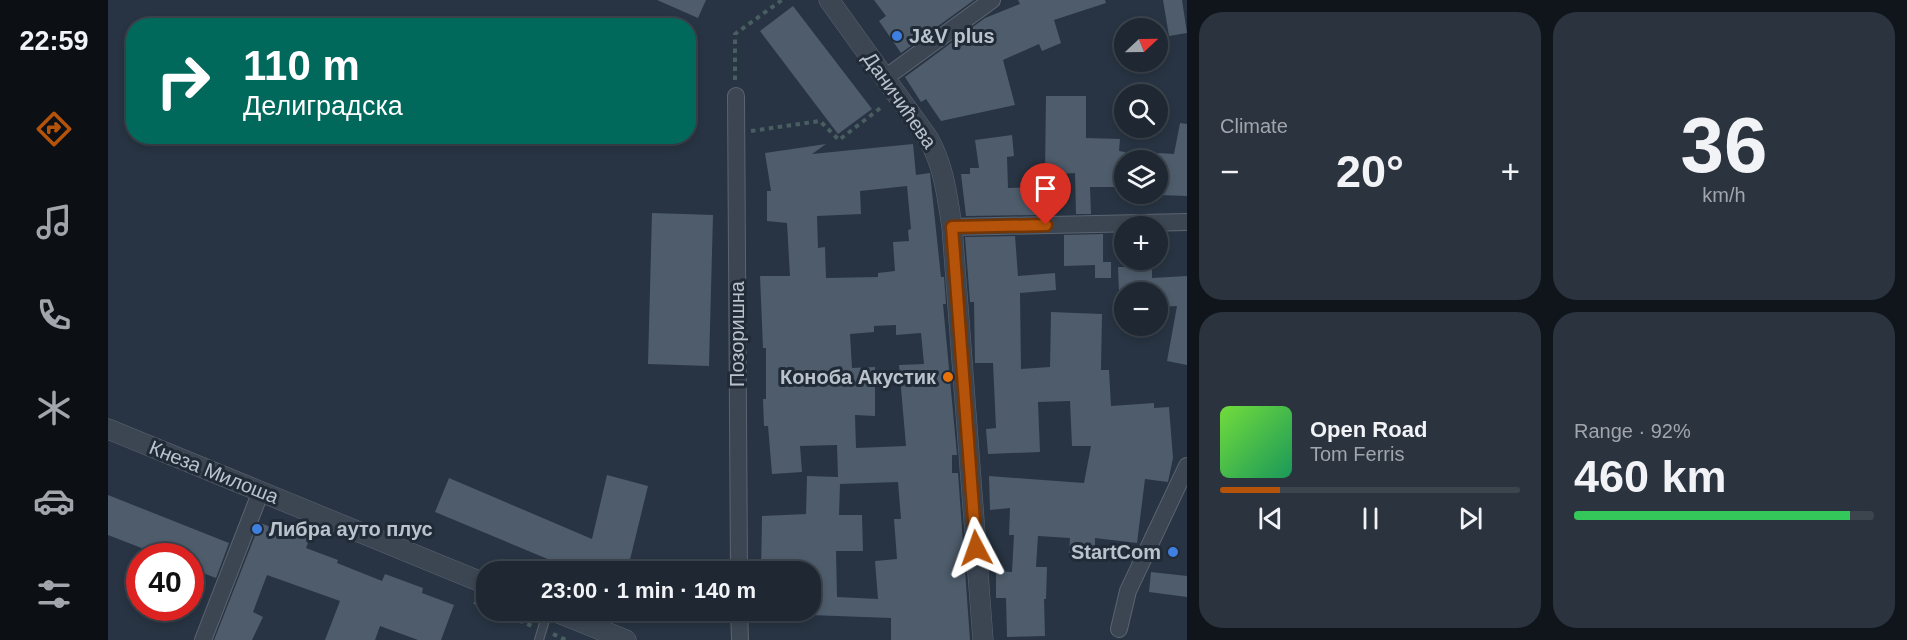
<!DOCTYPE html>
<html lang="en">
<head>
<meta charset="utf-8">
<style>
  :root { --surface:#1e2732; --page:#2b333e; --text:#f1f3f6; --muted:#a1a5ac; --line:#3c444d; --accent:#b45309 }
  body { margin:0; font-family:Helvetica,sans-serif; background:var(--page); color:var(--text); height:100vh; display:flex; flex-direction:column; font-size:22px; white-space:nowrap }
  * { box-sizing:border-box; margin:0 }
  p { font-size:20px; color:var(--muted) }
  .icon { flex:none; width:33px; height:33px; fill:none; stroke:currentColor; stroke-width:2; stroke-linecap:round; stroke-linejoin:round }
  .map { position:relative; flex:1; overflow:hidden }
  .sheet { display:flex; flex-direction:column; gap:12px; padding:12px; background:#10151c; width:720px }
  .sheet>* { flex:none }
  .hud { position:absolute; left:18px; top:18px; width:570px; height:126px; border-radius:24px; box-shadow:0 3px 9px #0003,0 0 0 2px var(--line); background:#00695c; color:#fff; overflow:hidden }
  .needle { width:39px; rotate:68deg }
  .controls { position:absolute; left:1006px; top:18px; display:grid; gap:12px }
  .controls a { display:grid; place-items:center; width:54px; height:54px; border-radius:50%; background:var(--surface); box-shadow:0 3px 9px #0003,0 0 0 2px var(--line); font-size:30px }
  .speed { position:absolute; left:18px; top:543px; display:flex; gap:12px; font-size:30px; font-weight:700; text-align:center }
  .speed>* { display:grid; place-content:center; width:78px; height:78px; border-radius:50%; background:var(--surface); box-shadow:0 3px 9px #0003,0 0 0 2px var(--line); line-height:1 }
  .speed .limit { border:9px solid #d22; background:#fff; color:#111 }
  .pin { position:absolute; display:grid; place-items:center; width:51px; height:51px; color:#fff; margin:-62px -26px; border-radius:50% 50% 50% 0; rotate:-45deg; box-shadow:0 0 6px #0007 }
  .pin .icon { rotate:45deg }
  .me { position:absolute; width:66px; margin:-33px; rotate:356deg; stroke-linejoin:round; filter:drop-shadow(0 0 4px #0008) }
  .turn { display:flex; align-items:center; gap:21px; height:126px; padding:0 18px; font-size:27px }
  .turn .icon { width:78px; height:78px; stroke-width:2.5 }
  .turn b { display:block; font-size:42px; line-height:51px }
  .big { font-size:45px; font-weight:700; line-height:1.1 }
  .sheet .widget { flex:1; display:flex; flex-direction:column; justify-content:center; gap:9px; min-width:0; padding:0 21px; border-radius:24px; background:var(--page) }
  .sheet .dial { align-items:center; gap:0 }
  .dial b { font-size:78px; line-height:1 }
  .song { display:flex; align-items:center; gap:18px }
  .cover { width:72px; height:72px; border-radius:9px; background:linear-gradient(135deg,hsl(100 70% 55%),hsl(150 70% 35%)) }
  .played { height:6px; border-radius:3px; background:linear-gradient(90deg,var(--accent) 20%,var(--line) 20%) }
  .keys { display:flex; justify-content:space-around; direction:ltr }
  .heat { display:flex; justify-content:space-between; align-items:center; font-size:33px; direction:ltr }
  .charge { height:9px; border-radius:4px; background:linear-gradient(90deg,#34c759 92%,var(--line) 0) }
  .sheet .tiles { flex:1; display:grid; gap:12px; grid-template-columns:repeat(2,1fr) }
  .trip { position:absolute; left:368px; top:561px; width:345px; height:60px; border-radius:24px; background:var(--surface); box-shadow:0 3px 9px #0003,0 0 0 2px var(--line); font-weight:700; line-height:60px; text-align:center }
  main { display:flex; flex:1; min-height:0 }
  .menu { display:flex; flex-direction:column; width:108px; justify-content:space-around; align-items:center; background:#0c1014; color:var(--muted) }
  .menu .icon { width:42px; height:42px }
  .menu .active { color:var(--accent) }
  .menu b { font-size:27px; color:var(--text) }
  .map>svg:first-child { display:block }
  .building { fill:#4e5c6b; fill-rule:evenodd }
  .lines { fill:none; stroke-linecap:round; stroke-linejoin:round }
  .service-casing { stroke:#5b6470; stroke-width:10 }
  .minor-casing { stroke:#5b6470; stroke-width:18 }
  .tertiary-casing { stroke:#5b6470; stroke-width:21 }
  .path { stroke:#485e60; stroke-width:4; stroke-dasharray:4.5 4.5; stroke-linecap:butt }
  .service { stroke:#3c4653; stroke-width:8 }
  .minor { stroke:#3c4653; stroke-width:16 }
  .tertiary { stroke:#3c4653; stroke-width:20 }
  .route-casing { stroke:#753606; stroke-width:15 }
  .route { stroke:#b45309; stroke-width:10 }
  .shop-dot { fill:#3f7fe0; stroke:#212b38; stroke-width:2 }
  .food-dot { fill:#e8710a; stroke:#212b38; stroke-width:2 }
  .labels { text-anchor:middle; stroke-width:6; stroke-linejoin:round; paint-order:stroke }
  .poi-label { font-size:20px; font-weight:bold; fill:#bac2cc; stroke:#212b38; text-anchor:start }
  .street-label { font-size:20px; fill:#bac2cc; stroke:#212b38 }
</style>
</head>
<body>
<main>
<nav class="menu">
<b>22:59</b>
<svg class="icon active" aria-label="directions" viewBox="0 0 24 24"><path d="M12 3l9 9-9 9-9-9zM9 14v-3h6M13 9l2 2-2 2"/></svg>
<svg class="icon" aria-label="music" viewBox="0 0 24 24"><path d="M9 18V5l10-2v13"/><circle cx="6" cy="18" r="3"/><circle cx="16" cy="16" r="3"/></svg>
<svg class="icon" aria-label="phone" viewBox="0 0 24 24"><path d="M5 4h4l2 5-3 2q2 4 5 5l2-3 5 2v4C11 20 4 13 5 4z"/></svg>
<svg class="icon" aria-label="climate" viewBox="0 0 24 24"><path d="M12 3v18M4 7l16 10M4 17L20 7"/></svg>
<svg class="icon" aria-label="car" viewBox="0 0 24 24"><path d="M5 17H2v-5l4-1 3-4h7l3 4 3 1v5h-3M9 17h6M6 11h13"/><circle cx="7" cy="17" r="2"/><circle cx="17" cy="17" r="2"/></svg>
<svg class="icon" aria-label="filters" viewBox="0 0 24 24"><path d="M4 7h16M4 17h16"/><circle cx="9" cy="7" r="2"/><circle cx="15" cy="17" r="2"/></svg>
</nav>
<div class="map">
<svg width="1079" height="640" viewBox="0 0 1079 640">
  <rect width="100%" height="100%" fill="#283443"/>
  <path class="building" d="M 549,0 L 598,0 L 590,18 Z
    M 766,0 L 866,0 L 793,53 L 771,21 L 778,16 Z
    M 910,0 L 997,0 L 998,3 L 946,20 L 953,43 L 934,51 L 931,44 L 895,60 L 907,105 L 833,121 L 818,99 L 813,102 L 797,77 L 877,18 L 912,4 Z
    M 1055,0 L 1074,0 L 1079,33 L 1061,36 Z
    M 685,6 L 764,109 L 730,134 L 652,31 Z
    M 938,96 L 978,96 L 978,138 L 1012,139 L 1011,151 L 1017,152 L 1017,187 L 982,187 L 983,214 L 968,214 L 967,173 L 937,175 Z
    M 1072,123 L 1079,124 L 1079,196 L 1050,195 L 1050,153 L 1066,154 Z
    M 904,135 L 906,156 L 899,157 L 900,188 L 929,187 L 937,215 L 858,216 L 853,174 L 862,174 L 862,168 L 871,168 L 867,140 Z
    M 718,144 L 704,154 L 805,144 L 808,175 L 822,173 L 833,277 L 836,277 L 838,304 L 835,304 L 849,455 L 844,455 L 844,473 L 850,473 L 862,640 L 783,640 L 783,618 L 702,615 L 702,572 L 653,572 L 654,516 L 698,514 L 699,476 L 730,477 L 729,445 L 692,446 L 694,472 L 664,474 L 660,426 L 656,426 L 655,399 L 658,399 L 658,348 L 655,348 L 652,276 L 682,276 L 679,223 L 659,221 L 659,191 L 663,191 L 657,153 ZM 799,186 L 803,229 L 800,230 L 801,241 L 785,242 L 787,271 L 770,273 L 770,277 L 718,278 L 717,247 L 710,248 L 709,216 L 753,214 L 752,191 ZM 788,325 L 788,335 L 813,333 L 816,364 L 791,365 L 798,446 L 748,448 L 747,415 L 767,416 L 767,367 L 744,368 L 742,334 L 766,332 L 766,326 ZM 790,482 L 793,519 L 786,519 L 789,559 L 767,561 L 770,599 L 729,597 L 728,551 L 755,551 L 754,515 L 731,515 L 732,484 Z
    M 544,213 L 605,215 L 601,366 L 540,364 Z
    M 995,234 L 995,262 L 1003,262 L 1003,278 L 987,278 L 987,265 L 956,266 L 956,235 Z
    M 907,236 L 910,276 L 947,273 L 948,290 L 912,293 L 913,369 L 942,367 L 943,312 L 994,314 L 993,370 L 1001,370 L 1003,406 L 1046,403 L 1046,408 L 1061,407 L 1065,458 L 1060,482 L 1037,479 L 1029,543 L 987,538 L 987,550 L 978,550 L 978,556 L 961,555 L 962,538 L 930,536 L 928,567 L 939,567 L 938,599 L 936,599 L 937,636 L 899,637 L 898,598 L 888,598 L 888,571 L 904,572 L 906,535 L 901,535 L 902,508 L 882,510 L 881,476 L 976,483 L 983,446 L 964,446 L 962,401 L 930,402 L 932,452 L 880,454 L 878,429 L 888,428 L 885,363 L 867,363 L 866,302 L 862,302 L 857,237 Z
    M 1010,267 L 1044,267 L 1044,278 L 1079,276 L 1079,365 L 1059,361 L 1069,306 L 1050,307 L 1050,292 L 1011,292 Z
    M 499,475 L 540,486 L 519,572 L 470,561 L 466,570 L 327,512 L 341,478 L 484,539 Z
    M 0,495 L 121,543 L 108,578 L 82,568 L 82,556 L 54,556 L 0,535 Z
    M 152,523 L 180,533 L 183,527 L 203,535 L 198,548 L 230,560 L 229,563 L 274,581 L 277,574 L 315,588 L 314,593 L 346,605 L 333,640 L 310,640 L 272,626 L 267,640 L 217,640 L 232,601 L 159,575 L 145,612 L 155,617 L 144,640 L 106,640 Z
    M 1043,572 L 1079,576 L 1079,597 L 1041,592 Z"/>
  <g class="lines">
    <g class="service-casing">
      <path id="service" d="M 431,640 L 440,610"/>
    </g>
    <g class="minor-casing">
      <path id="minor" d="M 777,78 L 884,0
        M 628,96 L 631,572
        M 844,227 L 1079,222
        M 631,610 L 632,640
        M 1011,629 L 1020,591 L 1079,466
        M 95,640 L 153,491"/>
    </g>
    <g class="tertiary-casing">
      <path id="tertiary" d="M 721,0 L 820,138 C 836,166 839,195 844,227 L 875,640
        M 0,429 L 378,584
        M 443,610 L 518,640"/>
    </g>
    <path class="path" d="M 627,80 L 627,34 L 674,0
      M 643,131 L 712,121 L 731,140 L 775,106
      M 366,602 L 378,607
      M 386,610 L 424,626
      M 445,634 L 458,640"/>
    <use href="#service" class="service"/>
    <use href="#minor" class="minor"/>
    <use href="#tertiary" class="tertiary"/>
  </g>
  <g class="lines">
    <g class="route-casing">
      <path id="route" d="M 868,548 L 844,227 L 938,225"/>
    </g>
    <use href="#route" class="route"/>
  </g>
  <g class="shop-dot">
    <circle cx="789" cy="36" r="6"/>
    <circle cx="149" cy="529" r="6"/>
    <circle cx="1065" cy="552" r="6"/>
  </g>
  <circle class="food-dot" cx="840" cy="377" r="6"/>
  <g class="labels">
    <g class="poi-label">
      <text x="801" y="43">J&amp;V plus</text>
      <text x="828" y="384" text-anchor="end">Коноба Акустик</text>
      <text x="161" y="536">Либра ауто плус</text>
      <text x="1053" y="559" text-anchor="end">StartCom</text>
    </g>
    <g class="street-label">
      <text transform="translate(792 100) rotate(55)" y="7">Даничићева</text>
      <text transform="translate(629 334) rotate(-90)" y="7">Позоришна</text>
      <text transform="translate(106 472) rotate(22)" y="7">Кнеза Милоша</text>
    </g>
  </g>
</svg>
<div class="controls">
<a><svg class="needle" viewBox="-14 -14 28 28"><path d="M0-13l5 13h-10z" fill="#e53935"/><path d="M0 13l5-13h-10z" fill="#a1a5ac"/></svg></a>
<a><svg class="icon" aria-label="search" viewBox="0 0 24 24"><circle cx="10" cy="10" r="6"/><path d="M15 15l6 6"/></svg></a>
<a><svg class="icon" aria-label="layers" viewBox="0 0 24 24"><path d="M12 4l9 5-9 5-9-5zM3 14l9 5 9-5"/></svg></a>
<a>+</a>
<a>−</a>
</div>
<div class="speed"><div class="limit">40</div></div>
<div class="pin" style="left:938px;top:225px;background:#d93025"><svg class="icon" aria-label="arrive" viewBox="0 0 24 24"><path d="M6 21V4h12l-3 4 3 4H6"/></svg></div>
<svg class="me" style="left:868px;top:548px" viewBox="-20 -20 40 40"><path d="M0-17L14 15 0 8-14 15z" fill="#b45309" stroke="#fff" stroke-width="4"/></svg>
<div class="trip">23:00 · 1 min · 140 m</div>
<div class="hud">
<div class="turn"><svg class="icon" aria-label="right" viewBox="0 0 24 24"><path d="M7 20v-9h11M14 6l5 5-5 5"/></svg><div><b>110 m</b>Делиградска</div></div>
</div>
</div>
<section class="sheet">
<div class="tiles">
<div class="widget"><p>Climate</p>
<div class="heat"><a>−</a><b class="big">20°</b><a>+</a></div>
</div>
<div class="widget dial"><b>36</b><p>km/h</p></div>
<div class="widget">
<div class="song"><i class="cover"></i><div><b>Open Road</b><p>Tom Ferris</p></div></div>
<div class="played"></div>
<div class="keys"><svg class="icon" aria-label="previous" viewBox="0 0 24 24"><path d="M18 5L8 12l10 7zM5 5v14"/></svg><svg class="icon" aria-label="pause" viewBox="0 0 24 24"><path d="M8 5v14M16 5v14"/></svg><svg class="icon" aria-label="next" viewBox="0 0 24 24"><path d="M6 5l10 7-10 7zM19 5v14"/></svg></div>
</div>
<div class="widget"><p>Range · 92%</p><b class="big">460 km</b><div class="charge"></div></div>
</div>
</section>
</main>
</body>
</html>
